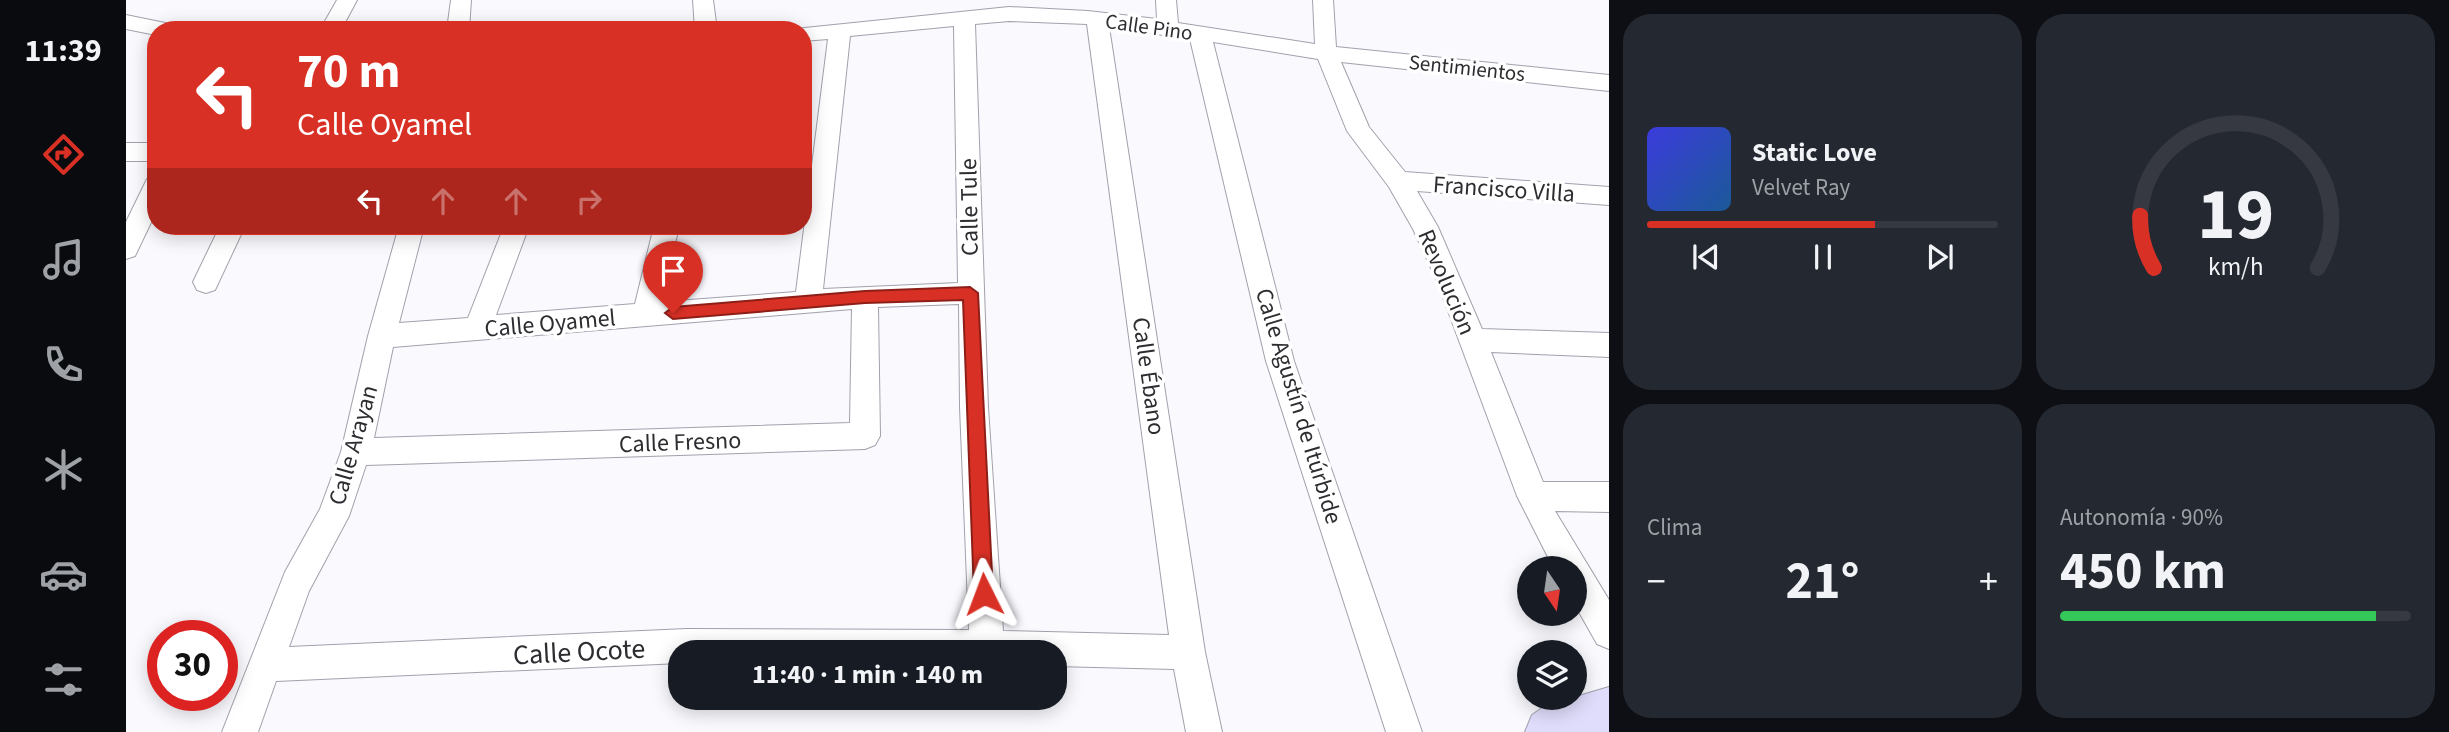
<!DOCTYPE html>
<html lang="es">
<head>
<meta charset="utf-8">
<style>
  :root { --surface:#171b24; --page:#242831; --text:#f1f3f6; --muted:#9ea1a6; --line:#363941; --accent:#d93025 }
  body { margin:0; font-family:"Source Sans 3",sans-serif; background:var(--page); color:var(--text); height:100vh; display:flex; flex-direction:column; font-size:26px; white-space:nowrap }
  * { box-sizing:border-box; margin:0 }
  p { font-size:23px; color:var(--muted) }
  .icon { flex:none; width:38px; height:38px; fill:none; stroke:currentColor; stroke-width:2; stroke-linecap:round; stroke-linejoin:round }
  .map { position:relative; flex:1; overflow:hidden }
  .side { display:flex; flex-direction:column; gap:14px; padding:14px; background:#0d0f14; width:840px }
  .side>* { flex:none }
  .guide { position:absolute; left:21px; top:21px; width:665px; height:214px; border-radius:28px; box-shadow:0 4px 18px #0003; background:#d93025; color:#fff; overflow:hidden }
  .needle { width:46px; rotate:167deg }
  .fabs { position:absolute; left:1391px; top:556px; display:grid; gap:14px }
  .fabs a { display:grid; place-items:center; width:70px; height:70px; border-radius:50%; background:var(--surface); box-shadow:0 4px 18px #0003; font-size:35px }
  .speed { position:absolute; left:21px; top:620px; display:flex; gap:14px; font-size:35px; font-weight:700; text-align:center }
  .speed>* { display:grid; place-content:center; width:91px; height:91px; border-radius:50%; background:var(--surface); box-shadow:0 4px 18px #0003; line-height:1 }
  .speed .limit { border:10px solid #d22; background:#fff; color:#111 }
  .pin { position:absolute; display:grid; place-items:center; width:60px; height:60px; color:#fff; margin:-72px -30px; border-radius:50% 50% 50% 0; rotate:-45deg; box-shadow:0 0 7px #0007 }
  .pin .icon { rotate:45deg }
  .me { position:absolute; width:77px; margin:-38px; rotate:357deg; stroke-linejoin:round; filter:drop-shadow(0 0 5px #0008) }
  .turn { display:flex; align-items:center; gap:24px; height:147px; padding:0 35px; font-size:32px }
  .turn .icon { width:91px; height:91px; stroke-width:2.5 }
  .turn b { display:block; font-size:49px; line-height:60px }
  .lanes { display:flex; align-items:center; height:66px; padding:0 35px; background:#0003; justify-content:center; gap:35px; direction:ltr }
  .lanes .off { opacity:.35 }
  .big { font-size:52px; font-weight:700; line-height:1.1 }
  .side .widget { flex:1; display:flex; flex-direction:column; justify-content:center; gap:10px; min-width:0; padding:0 24px; border-radius:28px; background:var(--page) }
  .side .dial { align-items:center; gap:0 }
  .dial svg { height:182px; overflow:visible; fill:none; stroke:var(--line); stroke-width:7; stroke-linecap:round; text-anchor:middle }
  .dial text { fill:var(--text); stroke:none }
  .song { display:flex; align-items:center; gap:21px }
  .cover { width:84px; height:84px; border-radius:10px; background:linear-gradient(135deg,hsl(240 70% 55%),hsl(210 70% 35%)) }
  .played { height:7px; border-radius:4px; background:linear-gradient(90deg,var(--accent) 65%,var(--line) 65%) }
  .keys { display:flex; justify-content:space-around; direction:ltr }
  .heat { display:flex; justify-content:space-between; align-items:center; font-size:38px; direction:ltr }
  .charge { height:10px; border-radius:5px; background:linear-gradient(90deg,#34c759 90%,var(--line) 0) }
  .side .tiles { flex:1; display:grid; gap:14px; grid-template-columns:repeat(2,1fr) }
  .trip { position:absolute; left:542px; top:640px; width:399px; height:70px; border-radius:28px; background:var(--surface); box-shadow:0 4px 18px #0003; font-weight:700; line-height:70px; text-align:center }
  main { display:flex; flex:1; min-height:0 }
  .tab-bar { display:flex; flex-direction:column; width:126px; justify-content:space-around; align-items:center; background:#090b0e; color:var(--muted) }
  .tab-bar .icon { width:49px; height:49px }
  .tab-bar .selected { color:var(--accent) }
  .tab-bar b { font-size:32px; color:var(--text) }
  .map>svg:first-child { display:block }
  .lines { fill:none; stroke-linecap:round; stroke-linejoin:round }
  .street-casing { stroke:#a1a1ad; stroke-width:2 }
  .secondary-casing { stroke:#a1a1ad; stroke-width:2 }
  .street { fill:#fff; fill-rule:evenodd }
  .secondary { fill:#dfddfb; fill-rule:evenodd }
  .route { fill:#d93025; stroke:#8d1f18; stroke-width:2 }
  .labels { text-anchor:middle; stroke-width:7; stroke-linejoin:round; paint-order:stroke }
  .far-street-label { font-size:21px; fill:#2d2d31; stroke:#fff }
  .street-label { font-size:24px; fill:#2d2d31; stroke:#fff }
  .near-street-label { font-size:28px; fill:#2d2d31; stroke:#fff }
</style>
</head>
<body>
<main>
<nav class="tab-bar">
<b>11:39</b>
<svg class="icon selected" aria-label="directions" viewBox="0 0 24 24"><path d="M12 3l9 9-9 9-9-9zM9 14v-3h6M13 9l2 2-2 2"/></svg>
<svg class="icon" aria-label="music" viewBox="0 0 24 24"><path d="M9 18V5l10-2v13"/><circle cx="6" cy="18" r="3"/><circle cx="16" cy="16" r="3"/></svg>
<svg class="icon" aria-label="phone" viewBox="0 0 24 24"><path d="M5 4h4l2 5-3 2q2 4 5 5l2-3 5 2v4C11 20 4 13 5 4z"/></svg>
<svg class="icon" aria-label="climate" viewBox="0 0 24 24"><path d="M12 3v18M4 7l16 10M4 17L20 7"/></svg>
<svg class="icon" aria-label="car" viewBox="0 0 24 24"><path d="M5 17H2v-5l4-1 3-4h7l3 4 3 1v5h-3M9 17h6M6 11h13"/><circle cx="7" cy="17" r="2"/><circle cx="17" cy="17" r="2"/></svg>
<svg class="icon" aria-label="filters" viewBox="0 0 24 24"><path d="M4 7h16M4 17h16"/><circle cx="9" cy="7" r="2"/><circle cx="15" cy="17" r="2"/></svg>
</nav>
<div class="map">
<svg width="1483" height="732" viewBox="0 0 1483 732">
  <rect width="100%" height="100%" fill="#f9f9fe"/>
  <g class="lines">
    <g class="street-casing">
      <path id="street" d="M 211,0 L 231,0 L 215,30 L 194,30 Z
        M 325,0 L 345,0 L 343,30 L 321,30 Z
        M 567,0 L 587,0 L 591,30 L 569,30 Z
        M 1030,0 L 1050,0 L 1052,23 L 1189,44 L 1187,0 L 1207,0 L 1210,47 L 1483,75 L 1483,91 L 1215,62 L 1243,127 L 1279,172 L 1483,187 L 1483,205 L 1291,191 L 1312,227 L 1356,329 L 1483,333 L 1483,357 L 1365,352 L 1417,482 L 1483,482 L 1483,512 L 1429,511 L 1483,600 L 1483,649 L 1471,644 L 1449,605 L 1449,569 L 1428,569 L 1391,496 L 1310,279 L 1287,229 L 1263,187 L 1221,131 L 1192,59 L 1087,42 L 1168,361 L 1296,732 L 1260,732 L 1140,361 L 1064,39 L 983,27 L 1079,652 L 1096,732 L 1060,732 L 1048,669 L 929,666 L 929,653 L 555,653 L 555,663 L 150,681 L 132,732 L 96,732 L 159,572 L 194,509 L 215,452 L 242,336 L 273,226 L 298,226 L 273,323 L 342,318 L 378,226 L 403,226 L 370,315 L 509,304 L 528,226 L 553,226 L 536,302 L 670,292 L 702,39 L 677,41 L 677,30 L 669,29 L 883,7 L 962,11 L 1031,19 ZM 883,21 L 961,24 L 1043,635 L 877,631 L 862,407 L 849,24 ZM 828,26 L 832,283 L 697,289 L 724,36 ZM 833,304 L 834,407 L 843,630 L 561,629 L 163,647 L 183,591 L 223,516 L 240,465 L 739,449 L 749,445 L 754,436 L 752,307 ZM 726,309 L 724,423 L 248,438 L 267,347 Z
        M 0,15 L 49,25 L 51,30 L 30,30 L 30,35 L 0,29 Z
        M 0,143 L 30,143 L 30,161 L 0,161 Z
        M 30,176 L 30,212 L 9,256 L 0,259 L 0,222 L 21,179 Z
        M 94,226 L 119,226 L 89,290 L 80,293 L 71,290 L 67,282 Z"/>
    </g>
    <g class="secondary-casing">
      <path id="secondary" d="M 1483,687 L 1483,732 L 1399,732 L 1406,715 L 1419,706 Z"/>
    </g>
    <use href="#street" class="street"/>
    <use href="#secondary" class="secondary"/>
  </g>
  <path class="route" d="M 844,287 L 852,293 L 867,594 L 864,600 L 858,603 L 851,600 L 848,594 L 837,300 L 739,303 L 547,319 L 539,313 L 547,307 L 739,291 Z"/>
  <g class="labels">
    <g class="far-street-label">
      <text transform="translate(1023 27) rotate(8)" y="7">Calle Pino</text>
      <text transform="translate(1341 68) rotate(6)" y="7">Sentimientos</text>
    </g>
    <g class="street-label">
      <text transform="translate(1378 189) rotate(4)" y="8">Francisco Villa</text>
      <text transform="translate(843 207) rotate(-91)" y="8">Calle Tule</text>
      <text transform="translate(1321 282) rotate(67)" y="8">Revolución</text>
      <text transform="translate(424 323) rotate(-5)" y="8">Calle Oyamel</text>
      <text transform="translate(1023 376) rotate(82)" y="8">Calle Ébano</text>
      <text transform="translate(1173 406) rotate(73)" y="8">Calle Agustín de Itúrbide</text>
      <text transform="translate(554 442) rotate(-2)" y="8">Calle Fresno</text>
      <text transform="translate(227 445) rotate(-74)" y="8">Calle Arayan</text>
    </g>
    <g class="near-street-label">
      <text transform="translate(453 651) rotate(-3)" y="10">Calle Ocote</text>
    </g>
  </g>
</svg>
<div class="fabs">
<a><svg class="needle" viewBox="-14 -14 28 28"><path d="M0-13l5 13h-10z" fill="#e53935"/><path d="M0 13l5-13h-10z" fill="#9ea1a6"/></svg></a>
<a><svg class="icon" aria-label="layers" viewBox="0 0 24 24"><path d="M12 4l9 5-9 5-9-5zM3 14l9 5 9-5"/></svg></a>
</div>
<div class="speed"><div class="limit">30</div></div>
<div class="pin" style="left:547px;top:313px;background:#d93025"><svg class="icon" aria-label="arrive" viewBox="0 0 24 24"><path d="M6 21V4h12l-3 4 3 4H6"/></svg></div>
<svg class="me" style="left:858px;top:594px" viewBox="-20 -20 40 40"><path d="M0-17L14 15 0 8-14 15z" fill="#d93025" stroke="#fff" stroke-width="4"/></svg>
<div class="trip">11:40 · 1 min · 140 m</div>
<div class="guide">
<div class="turn"><svg class="icon" aria-label="left" viewBox="0 0 24 24"><path d="M17 20v-9H6M10 6l-5 5 5 5"/></svg><div><b>70 m</b>Calle Oyamel</div></div>
<div class="lanes"><svg class="icon" aria-label="left" viewBox="0 0 24 24"><path d="M17 20v-9H6M10 6l-5 5 5 5"/></svg><svg class="icon off" aria-label="ahead" viewBox="0 0 24 24"><path d="M12 20V5M6 11l6-6 6 6"/></svg><svg class="icon off" aria-label="ahead" viewBox="0 0 24 24"><path d="M12 20V5M6 11l6-6 6 6"/></svg><svg class="icon off" aria-label="right" viewBox="0 0 24 24"><path d="M7 20v-9h11M14 6l5 5-5 5"/></svg></div>
</div>
</div>
<section class="side">
<div class="tiles">
<div class="widget">
<div class="song"><i class="cover"></i><div><b>Static Love</b><p>Velvet Ray</p></div></div>
<div class="played"></div>
<div class="keys"><svg class="icon" aria-label="previous" viewBox="0 0 24 24"><path d="M18 5L8 12l10 7zM5 5v14"/></svg><svg class="icon" aria-label="pause" viewBox="0 0 24 24"><path d="M8 5v14M16 5v14"/></svg><svg class="icon" aria-label="next" viewBox="0 0 24 24"><path d="M6 5l10 7-10 7zM19 5v14"/></svg></div>
</div>
<div class="widget dial"><svg viewBox="0 0 100 80">
<path d="M14 69A42 42 0 1 1 86 69"/>
<path d="M14 69A42 42 0 0 1 8 46" stroke="#d93025"/>
<text x="50" y="56" font-size="32" font-weight="700">19</text>
<text x="50" y="72" font-size="11">km/h</text>
</svg></div>
<div class="widget"><p>Clima</p>
<div class="heat"><a>−</a><b class="big">21°</b><a>+</a></div>
</div>
<div class="widget"><p>Autonomía · 90%</p><b class="big">450 km</b><div class="charge"></div></div>
</div>
</section>
</main>
</body>
</html>
